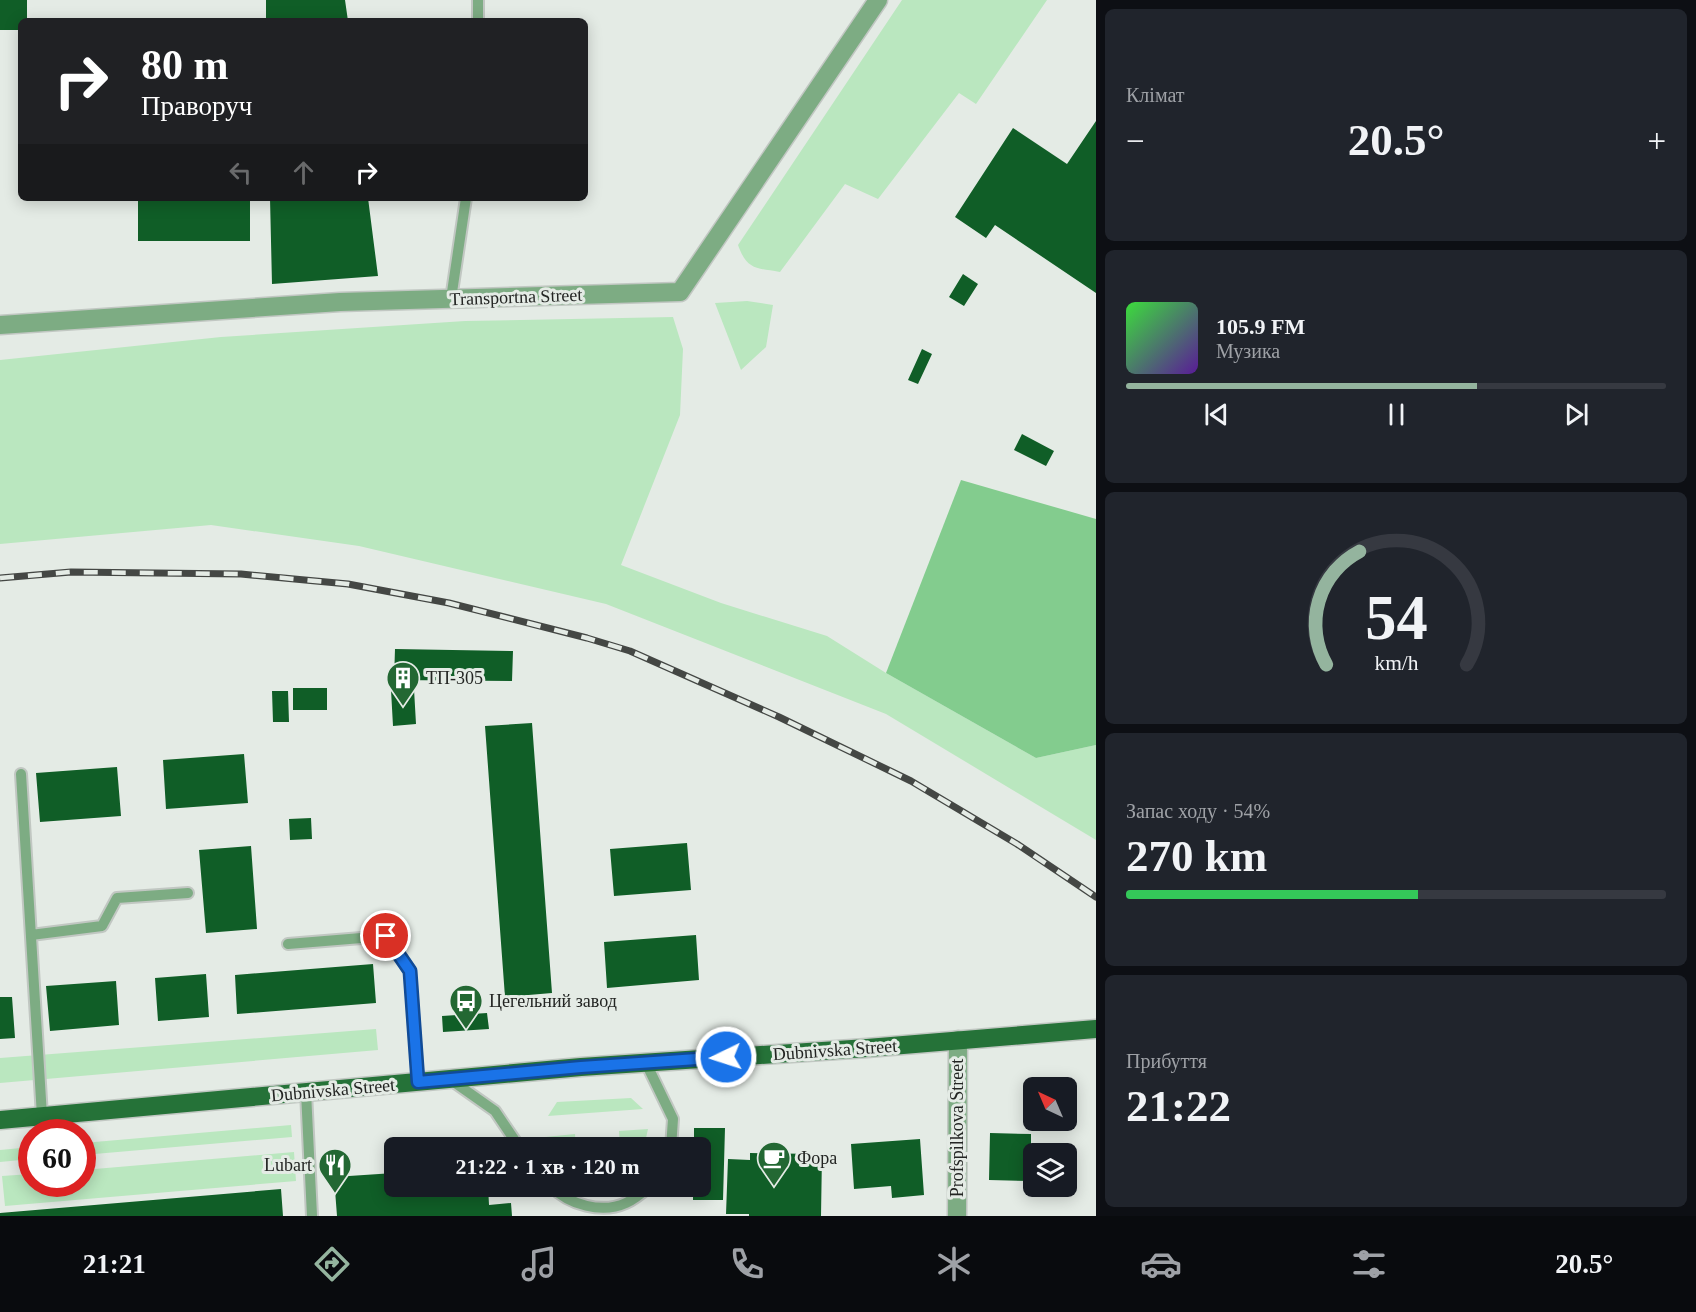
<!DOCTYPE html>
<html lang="uk">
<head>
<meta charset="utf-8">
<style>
  :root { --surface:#171b24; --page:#20242c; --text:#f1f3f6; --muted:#9ea1a6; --line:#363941; --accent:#94b49e }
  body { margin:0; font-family:Georgia,serif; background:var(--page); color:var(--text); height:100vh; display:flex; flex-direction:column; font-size:22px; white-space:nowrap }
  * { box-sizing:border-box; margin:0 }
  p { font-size:20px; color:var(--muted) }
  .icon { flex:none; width:33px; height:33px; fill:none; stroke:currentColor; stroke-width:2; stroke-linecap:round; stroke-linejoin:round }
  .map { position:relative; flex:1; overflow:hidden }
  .drawer { display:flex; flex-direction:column; gap:9px; padding:9px; background:#0d0f14; width:600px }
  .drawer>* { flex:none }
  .guide { position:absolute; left:18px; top:18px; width:570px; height:183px; border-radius:9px; box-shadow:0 3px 15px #0003; background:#202124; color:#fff; overflow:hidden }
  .needle { width:39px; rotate:316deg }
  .buttons { position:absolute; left:1023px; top:1077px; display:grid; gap:12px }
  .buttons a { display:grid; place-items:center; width:54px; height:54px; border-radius:9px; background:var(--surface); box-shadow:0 3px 15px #0003; font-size:30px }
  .speed { position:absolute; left:18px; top:1119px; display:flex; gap:12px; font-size:30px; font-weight:700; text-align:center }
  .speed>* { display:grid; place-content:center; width:78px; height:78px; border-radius:50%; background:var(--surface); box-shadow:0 3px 15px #0003; line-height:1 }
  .speed .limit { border:9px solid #d22; background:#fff; color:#111 }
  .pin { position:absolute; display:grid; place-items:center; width:51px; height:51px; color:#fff; margin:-26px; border:3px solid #fff; border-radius:50%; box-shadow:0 2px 6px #0007 }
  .me { position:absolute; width:66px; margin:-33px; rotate:266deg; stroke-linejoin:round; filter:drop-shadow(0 0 4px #0008) }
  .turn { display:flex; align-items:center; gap:21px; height:126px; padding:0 24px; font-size:27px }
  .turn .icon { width:78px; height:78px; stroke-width:2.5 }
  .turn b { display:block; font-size:42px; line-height:51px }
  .lanes { display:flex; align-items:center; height:57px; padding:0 24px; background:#0003; justify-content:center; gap:30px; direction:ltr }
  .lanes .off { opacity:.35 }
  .big { font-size:45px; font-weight:600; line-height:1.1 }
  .drawer .card { flex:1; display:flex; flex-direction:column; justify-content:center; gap:9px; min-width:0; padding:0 21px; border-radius:9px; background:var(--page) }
  .drawer .dial { align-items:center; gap:0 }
  .dial svg { height:156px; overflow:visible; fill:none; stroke:var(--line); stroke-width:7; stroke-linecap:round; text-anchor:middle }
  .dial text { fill:var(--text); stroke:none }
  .song { display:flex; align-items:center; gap:18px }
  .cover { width:72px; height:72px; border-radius:9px; background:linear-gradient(135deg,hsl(120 70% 55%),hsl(270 70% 35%)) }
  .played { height:6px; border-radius:3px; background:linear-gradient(90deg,var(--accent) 65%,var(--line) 65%) }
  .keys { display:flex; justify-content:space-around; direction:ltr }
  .heat { display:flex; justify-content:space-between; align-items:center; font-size:33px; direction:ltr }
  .charge { height:9px; border-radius:4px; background:linear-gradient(90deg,#34c759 54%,var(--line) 0) }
  .trip { position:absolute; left:384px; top:1137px; width:327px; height:60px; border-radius:9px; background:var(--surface); box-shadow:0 3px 15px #0003; font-weight:600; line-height:60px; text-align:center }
  .dock { display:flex; height:96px; justify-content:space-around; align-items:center; background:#090b0e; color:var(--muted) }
  .dock .icon { width:42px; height:42px }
  .dock .active { color:var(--accent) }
  .dock b { font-size:27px; color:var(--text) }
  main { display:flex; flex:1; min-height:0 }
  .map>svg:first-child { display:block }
  .green { fill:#bae7bf }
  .forest { fill:#83cc8e }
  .building { fill:#105e27 }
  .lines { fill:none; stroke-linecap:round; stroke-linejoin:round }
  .lane-casing { stroke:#c1c7c2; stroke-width:14 }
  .street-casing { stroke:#c1c7c2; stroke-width:21 }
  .primary-casing { stroke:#c1c7c2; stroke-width:21 }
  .lane { stroke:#7dac83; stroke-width:10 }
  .street { stroke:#7dac83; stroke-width:18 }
  .primary { stroke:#257238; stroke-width:18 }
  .rail-casing { stroke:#444744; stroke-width:7 }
  .rail { stroke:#e4ebe5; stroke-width:4.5; stroke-dasharray:14; stroke-linecap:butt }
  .route-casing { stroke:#114b97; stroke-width:15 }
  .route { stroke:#1a73e8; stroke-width:10 }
  .labels { text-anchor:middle; stroke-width:6; stroke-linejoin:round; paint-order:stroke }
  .street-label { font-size:18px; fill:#232523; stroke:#e4ebe5 }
  .poi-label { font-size:18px; fill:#232523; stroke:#e4ebe5; text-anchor:start }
</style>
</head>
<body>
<main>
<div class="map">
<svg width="1096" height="1216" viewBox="0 0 1096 1216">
  <rect width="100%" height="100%" fill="#e4ebe5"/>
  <path class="green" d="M 902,0 L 1047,0 L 976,104 L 959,93 L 878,199 L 845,184 L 780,272 C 756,268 747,270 738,245 Z
    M 747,301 L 773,305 L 766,347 L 741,370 L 715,303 Z
    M 673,317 L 683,349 L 680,415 L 621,565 L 721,603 L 827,636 L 886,673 L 1036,758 L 1096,745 L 1096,840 L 886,714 L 606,604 L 359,546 L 211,525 L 0,544 L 0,360 L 221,337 L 465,321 Z
    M 376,1029 L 378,1050 L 0,1083 L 0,1058 Z
    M 631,1098 L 643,1109 L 548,1116 L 557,1102 Z
    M 291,1125 L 292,1137 L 83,1155 L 83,1143 Z
    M 648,1129 L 644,1147 L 620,1147 L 619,1131 Z
    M 575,1134 L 576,1147 L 549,1147 L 545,1137 Z
    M 31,1147 L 31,1159 L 0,1162 L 0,1150 Z
    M 294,1152 L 296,1181 L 5,1206 L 2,1176 L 31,1174 L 32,1184 L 82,1184 L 83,1170 Z"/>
  <path class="forest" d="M 961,480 L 1096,519 L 1096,745 L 1036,758 L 886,673 Z"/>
  <path class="building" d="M 0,0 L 27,0 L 27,21 L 21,21 L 21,30 L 0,30 Z
    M 266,0 L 345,0 L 348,21 L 266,21 Z
    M 1096,121 L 1096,293 L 995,225 L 986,238 L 955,217 L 1013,128 L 1067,164 Z
    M 138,198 L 250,198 L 250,241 L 138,241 Z
    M 270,198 L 368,198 L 378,276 L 272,284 Z
    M 963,274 L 978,284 L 964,306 L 949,297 Z
    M 922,349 L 932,354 L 918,384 L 908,380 Z
    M 1022,434 L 1054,451 L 1046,466 L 1014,450 Z
    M 395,649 L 513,651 L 512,681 L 394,680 Z
    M 293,688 L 327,688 L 327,710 L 293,710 Z
    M 414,689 L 416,724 L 393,726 L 391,690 Z
    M 272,691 L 288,691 L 289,722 L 273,722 Z
    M 532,723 L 552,993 L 505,997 L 485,726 Z
    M 244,754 L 248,803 L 166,809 L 163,760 Z
    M 117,767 L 121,816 L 40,822 L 36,773 Z
    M 311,818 L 312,839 L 290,840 L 289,819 Z
    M 687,843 L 691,890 L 614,896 L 610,849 Z
    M 251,846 L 257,929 L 206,933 L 199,850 Z
    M 696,935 L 699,980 L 607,988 L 604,942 Z
    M 373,964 L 376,1003 L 237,1014 L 235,975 Z
    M 206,974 L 209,1017 L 158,1021 L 155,978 Z
    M 116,981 L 119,1025 L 50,1031 L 46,986 Z
    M 0,997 L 12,997 L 15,1038 L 0,1039 Z
    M 487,1013 L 489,1029 L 443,1032 L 442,1016 Z
    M 694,1128 L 725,1128 L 723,1200 L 693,1200 L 693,1186 L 700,1186 L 700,1148 L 694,1148 Z
    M 990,1133 L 1031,1134 L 1031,1181 L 989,1180 Z
    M 613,1137 L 614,1148 L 582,1148 L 581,1139 Z
    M 920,1139 L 924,1195 L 892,1198 L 891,1186 L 854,1189 L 851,1144 Z
    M 750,1153 L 822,1154 L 821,1216 L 749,1216 L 749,1214 L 726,1214 L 728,1159 L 750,1160 Z
    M 394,1173 L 394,1186 L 488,1186 L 489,1205 L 511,1203 L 512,1216 L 337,1216 L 334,1177 Z
    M 281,1189 L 283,1216 L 0,1216 L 0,1213 Z"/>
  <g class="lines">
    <g class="lane-casing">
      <path id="lane" d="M 478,0 L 478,21
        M 451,299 L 466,198
        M 21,774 L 42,1116
        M 31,935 L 102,926 L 117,898 L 188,893
        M 288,944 L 386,936 L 410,971 L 418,1082
        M 646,1063 L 673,1119 L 671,1148
        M 451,1080 L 495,1111 L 520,1148
        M 306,1092 L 312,1216
        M 551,1186 C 569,1205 602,1214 626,1203 C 635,1199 643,1192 650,1186"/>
    </g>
    <g class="street-casing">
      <path id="street" d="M 0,325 L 340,302 L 680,292 L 878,0
        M 957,1216 L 958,1040"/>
    </g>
    <g class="primary-casing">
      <path id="primary" d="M 0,1120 L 581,1067 L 867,1048 L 1096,1029"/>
    </g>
    <use href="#lane" class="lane"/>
    <use href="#street" class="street"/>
    <use href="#primary" class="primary"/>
    <g class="rail-casing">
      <path id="rail" d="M 0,578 L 71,572 L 241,574 L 348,584 L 449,603 L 587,638 L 630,651 L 779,717 L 911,781 L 1017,844 L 1096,897"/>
    </g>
    <use href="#rail" class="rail"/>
  </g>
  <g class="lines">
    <g class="route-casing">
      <path id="route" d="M 386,936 L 410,971 L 418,1082 L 581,1067 L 726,1057"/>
    </g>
    <use href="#route" class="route"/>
  </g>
  <defs>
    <g id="building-pin" transform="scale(1.725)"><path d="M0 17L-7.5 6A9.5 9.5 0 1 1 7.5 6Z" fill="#236833" stroke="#e4ebe5"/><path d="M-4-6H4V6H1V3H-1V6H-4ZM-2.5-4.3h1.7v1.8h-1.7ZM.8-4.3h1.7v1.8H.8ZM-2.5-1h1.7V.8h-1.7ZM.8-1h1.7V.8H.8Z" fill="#fff"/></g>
    <g id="bus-pin" transform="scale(1.725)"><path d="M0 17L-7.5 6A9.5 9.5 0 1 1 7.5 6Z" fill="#236833" stroke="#e4ebe5"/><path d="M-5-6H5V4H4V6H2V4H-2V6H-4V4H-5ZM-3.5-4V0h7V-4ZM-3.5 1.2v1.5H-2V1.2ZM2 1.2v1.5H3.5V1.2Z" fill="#fff"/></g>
    <g id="cafe-pin" transform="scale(1.725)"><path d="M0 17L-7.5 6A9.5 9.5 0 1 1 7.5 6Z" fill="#236833" stroke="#e4ebe5"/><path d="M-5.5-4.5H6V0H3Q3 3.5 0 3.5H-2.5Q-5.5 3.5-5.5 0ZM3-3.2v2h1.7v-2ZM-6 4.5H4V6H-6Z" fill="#fff"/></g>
    <g id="restaurant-pin" transform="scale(1.725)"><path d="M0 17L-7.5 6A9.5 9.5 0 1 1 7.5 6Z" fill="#236833" stroke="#e4ebe5"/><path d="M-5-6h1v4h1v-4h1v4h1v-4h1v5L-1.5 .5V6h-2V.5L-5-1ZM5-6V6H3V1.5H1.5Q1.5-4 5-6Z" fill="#fff"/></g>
  </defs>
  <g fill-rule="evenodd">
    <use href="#building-pin" x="403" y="678"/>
    <use href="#bus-pin" x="466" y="1001"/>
    <use href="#cafe-pin" x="774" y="1158"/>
    <use href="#restaurant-pin" x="335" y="1165"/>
  </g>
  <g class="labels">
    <g class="street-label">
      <text transform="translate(516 297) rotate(-2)" y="6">Transportna Street</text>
      <text transform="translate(835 1050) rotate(-4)" y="6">Dubnivska Street</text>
      <text transform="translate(333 1090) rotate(-5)" y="6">Dubnivska Street</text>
      <text transform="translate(957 1128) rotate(-90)" y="6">Profspilkova Street</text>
    </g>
    <g class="poi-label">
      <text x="426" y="684">ТП-305</text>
      <text x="489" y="1007">Цегельний завод</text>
      <text x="797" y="1164">Фора</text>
      <text x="312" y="1171" text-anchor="end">Lubart</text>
    </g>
  </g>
</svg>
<div class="buttons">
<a><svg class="needle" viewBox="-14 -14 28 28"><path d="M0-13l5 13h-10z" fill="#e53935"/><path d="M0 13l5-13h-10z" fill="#9ea1a6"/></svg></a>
<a><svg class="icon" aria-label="layers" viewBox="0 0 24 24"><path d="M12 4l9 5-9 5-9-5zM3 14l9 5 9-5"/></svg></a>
</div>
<div class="speed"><div class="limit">60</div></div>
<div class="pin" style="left:386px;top:936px;background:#d93025"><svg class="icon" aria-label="arrive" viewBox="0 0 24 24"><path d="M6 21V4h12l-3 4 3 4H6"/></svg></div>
<svg class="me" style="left:726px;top:1057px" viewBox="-20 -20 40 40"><circle r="17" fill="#1a73e8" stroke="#fff" stroke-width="3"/><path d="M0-11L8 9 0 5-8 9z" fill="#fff"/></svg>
<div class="trip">21:22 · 1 хв · 120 m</div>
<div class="guide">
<div class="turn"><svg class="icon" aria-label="right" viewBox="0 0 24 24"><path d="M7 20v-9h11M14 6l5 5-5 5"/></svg><div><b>80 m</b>Праворуч</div></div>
<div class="lanes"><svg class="icon off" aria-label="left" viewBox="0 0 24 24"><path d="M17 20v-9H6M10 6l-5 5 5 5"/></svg><svg class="icon off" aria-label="ahead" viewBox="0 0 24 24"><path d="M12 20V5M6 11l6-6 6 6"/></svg><svg class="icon" aria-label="right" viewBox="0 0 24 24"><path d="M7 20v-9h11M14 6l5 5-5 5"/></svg></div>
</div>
</div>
<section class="drawer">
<div class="card"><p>Клімат</p>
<div class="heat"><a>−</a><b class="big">20.5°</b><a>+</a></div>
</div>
<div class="card">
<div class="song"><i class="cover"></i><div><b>105.9 FM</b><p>Музика</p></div></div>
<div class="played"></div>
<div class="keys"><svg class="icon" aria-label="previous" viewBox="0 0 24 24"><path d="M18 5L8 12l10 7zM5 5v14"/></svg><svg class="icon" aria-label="pause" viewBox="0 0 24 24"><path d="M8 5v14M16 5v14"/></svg><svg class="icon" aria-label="next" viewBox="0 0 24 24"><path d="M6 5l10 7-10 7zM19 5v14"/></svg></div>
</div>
<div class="card dial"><svg viewBox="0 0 100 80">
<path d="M14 69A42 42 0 1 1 86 69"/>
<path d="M14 69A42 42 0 0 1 31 11" stroke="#94b49e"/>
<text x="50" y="56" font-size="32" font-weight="700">54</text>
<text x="50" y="72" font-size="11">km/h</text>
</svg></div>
<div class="card"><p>Запас ходу · 54%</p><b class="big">270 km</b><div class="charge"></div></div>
<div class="card"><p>Прибуття</p><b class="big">21:22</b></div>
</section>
</main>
<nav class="dock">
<b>21:21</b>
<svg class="icon active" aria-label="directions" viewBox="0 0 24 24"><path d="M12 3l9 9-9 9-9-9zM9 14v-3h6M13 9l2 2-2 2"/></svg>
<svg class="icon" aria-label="music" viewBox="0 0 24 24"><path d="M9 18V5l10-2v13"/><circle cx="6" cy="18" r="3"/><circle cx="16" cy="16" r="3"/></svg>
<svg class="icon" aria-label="phone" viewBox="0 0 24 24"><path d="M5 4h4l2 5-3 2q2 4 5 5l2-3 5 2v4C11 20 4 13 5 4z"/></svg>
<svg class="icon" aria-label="climate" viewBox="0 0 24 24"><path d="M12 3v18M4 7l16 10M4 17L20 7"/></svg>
<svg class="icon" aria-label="car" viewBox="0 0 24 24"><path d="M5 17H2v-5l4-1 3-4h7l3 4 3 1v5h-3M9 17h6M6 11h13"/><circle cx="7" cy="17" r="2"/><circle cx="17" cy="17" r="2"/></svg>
<svg class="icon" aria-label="filters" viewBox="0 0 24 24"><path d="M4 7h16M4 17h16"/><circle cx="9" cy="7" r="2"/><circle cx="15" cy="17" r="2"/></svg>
<b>20.5°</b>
</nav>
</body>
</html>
